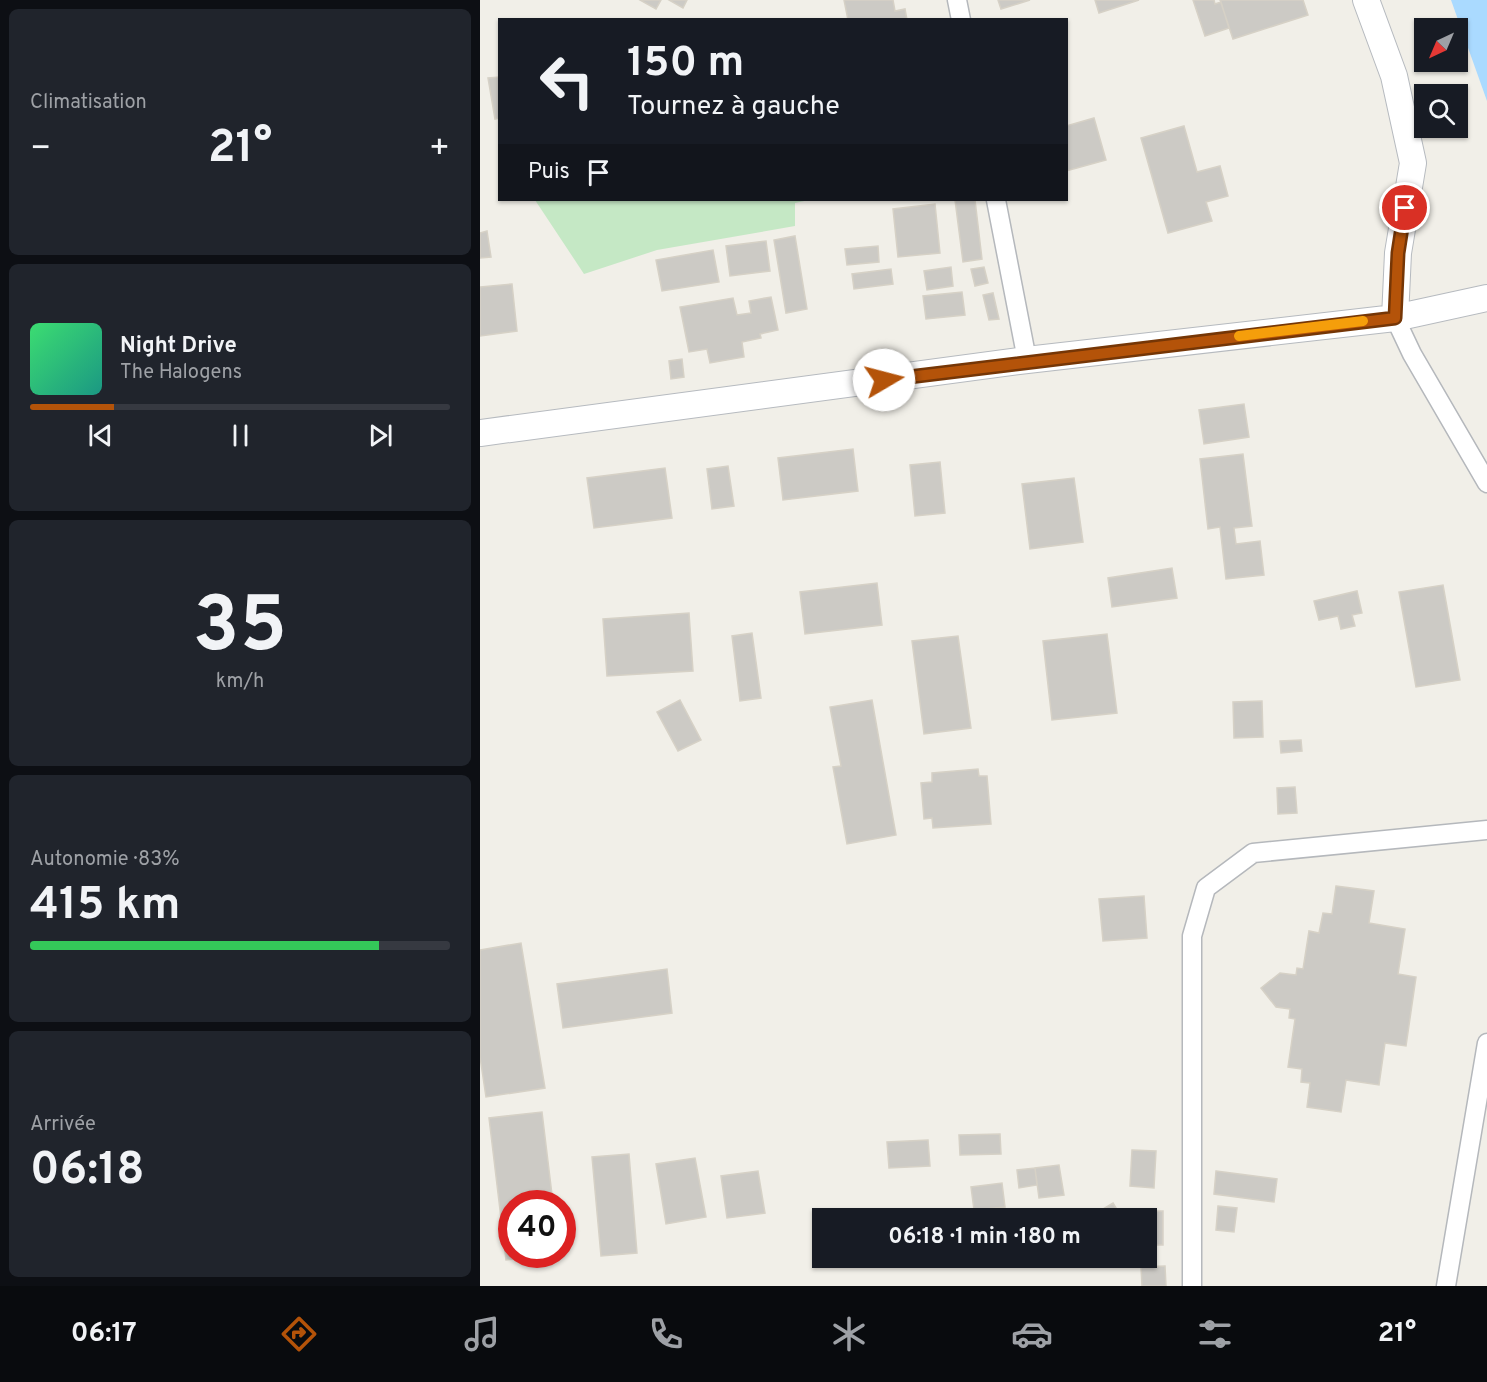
<!DOCTYPE html>
<html lang="fr">
<head>
<meta charset="utf-8">
<style>
  :root { --surface:#171b24; --page:#20242c; --text:#f1f3f6; --muted:#9ea1a6; --line:#363941; --accent:#b45309 }
  body { margin:0; font-family:Overpass,sans-serif; background:var(--page); color:var(--text); height:100vh; display:flex; flex-direction:column; font-size:22px; white-space:nowrap }
  * { box-sizing:border-box; margin:0 }
  p { font-size:20px; color:var(--muted) }
  .icon { flex:none; width:33px; height:33px; fill:none; stroke:currentColor; stroke-width:2; stroke-linecap:round; stroke-linejoin:round }
  .map { position:relative; flex:1; overflow:hidden }
  .side { display:flex; flex-direction:column; gap:9px; padding:9px; background:#0d0f14; width:480px }
  .side>* { flex:none }
  .hud { position:absolute; left:18px; top:18px; width:570px; height:183px; border-radius:0px; box-shadow:0 2px 4px #0004; background:#171b24; color:var(--text); overflow:hidden }
  .needle { width:39px; rotate:224deg }
  .controls { position:absolute; left:934px; top:18px; display:grid; gap:12px }
  .controls a { display:grid; place-items:center; width:54px; height:54px; border-radius:0px; background:var(--surface); box-shadow:0 2px 4px #0004; font-size:30px }
  .speed { position:absolute; left:18px; top:1190px; display:flex; gap:12px; font-size:30px; font-weight:700; text-align:center }
  .speed>* { display:grid; place-content:center; width:78px; height:78px; border-radius:50%; background:var(--surface); box-shadow:0 2px 4px #0004; line-height:1 }
  .speed .limit { border:9px solid #d22; background:#fff; color:#111 }
  .pin { position:absolute; display:grid; place-items:center; width:51px; height:51px; color:#fff; margin:-26px; border:3px solid #fff; border-radius:50%; box-shadow:0 2px 6px #0007 }
  .me { position:absolute; width:66px; margin:-33px; rotate:82deg; stroke-linejoin:round; filter:drop-shadow(0 0 4px #0008) }
  .turn { display:flex; align-items:center; gap:21px; height:126px; padding:0 30px; font-size:27px }
  .turn .icon { width:78px; height:78px; stroke-width:2.5 }
  .turn b { display:block; font-size:42px; line-height:51px }
  .then { display:flex; align-items:center; height:57px; padding:0 30px; background:#0003; gap:12px; font-size:22px }
  .big { font-size:45px; font-weight:700; line-height:1.1 }
  .side .widget { flex:1; display:flex; flex-direction:column; justify-content:center; gap:9px; min-width:0; padding:0 21px; border-radius:9px; background:var(--page) }
  .side .dial { align-items:center; gap:0 }
  .dial b { font-size:78px; line-height:1 }
  .song { display:flex; align-items:center; gap:18px }
  .cover { width:72px; height:72px; border-radius:9px; background:linear-gradient(135deg,hsl(140 70% 55%),hsl(170 70% 35%)) }
  .played { height:6px; border-radius:3px; background:linear-gradient(90deg,var(--accent) 20%,var(--line) 20%) }
  .keys { display:flex; justify-content:space-around; direction:ltr }
  .heat { display:flex; justify-content:space-between; align-items:center; font-size:33px; direction:ltr }
  .charge { height:9px; border-radius:4px; background:linear-gradient(90deg,#34c759 83%,var(--line) 0) }
  .trip { position:absolute; left:332px; top:1208px; width:345px; height:60px; border-radius:0px; background:var(--surface); box-shadow:0 2px 4px #0004; font-weight:700; line-height:60px; text-align:center }
  .tabs { display:flex; height:96px; justify-content:space-around; align-items:center; background:#090b0e; color:var(--muted) }
  .tabs .icon { width:42px; height:42px }
  .tabs .on { color:var(--accent) }
  .tabs b { font-size:27px; color:var(--text) }
  main { display:flex; flex:1; min-height:0 }
  .map>svg:first-child { display:block }
  .green { fill:#c5e8c5 }
  .water { fill:#aadaff }
  .building { fill:#cccac5; stroke:#d6d1c6; stroke-width:1.5 }
  .lines { fill:none; stroke-linecap:round; stroke-linejoin:round }
  .street-casing { stroke:#b5b8bc; stroke-width:21 }
  .secondary-casing { stroke:#b6babf; stroke-width:28 }
  .street { stroke:#fff; stroke-width:18 }
  .secondary { stroke:#fff; stroke-width:26 }
  .route-casing { stroke:#753606; stroke-width:15 }
  .route { stroke:#b45309; stroke-width:10 }
  .slow { stroke:#f59e0b; stroke-width:10 }
</style>
</head>
<body>
<main>
<section class="side">
<div class="widget"><p>Climatisation</p>
<div class="heat"><a>−</a><b class="big">21°</b><a>+</a></div>
</div>
<div class="widget">
<div class="song"><i class="cover"></i><div><b>Night Drive</b><p>The Halogens</p></div></div>
<div class="played"></div>
<div class="keys"><svg class="icon" aria-label="previous" viewBox="0 0 24 24"><path d="M18 5L8 12l10 7zM5 5v14"/></svg><svg class="icon" aria-label="pause" viewBox="0 0 24 24"><path d="M8 5v14M16 5v14"/></svg><svg class="icon" aria-label="next" viewBox="0 0 24 24"><path d="M6 5l10 7-10 7zM19 5v14"/></svg></div>
</div>
<div class="widget dial"><b>35</b><p>km/h</p></div>
<div class="widget"><p>Autonomie · 83%</p><b class="big">415 km</b><div class="charge"></div></div>
<div class="widget"><p>Arrivée</p><b class="big">06:18</b></div>
</section>
<div class="map">
<svg width="1007" height="1286" viewBox="0 0 1007 1286">
  <rect width="100%" height="100%" fill="#f1efe8"/>
  <path class="green" d="M 55,200 L 329,200 L 315,203 L 315,226 L 177,250 L 104,274 Z"/>
  <path class="water" d="M 971,0 L 1007,0 L 1007,101 Z"/>
  <path class="building" d="M 160,0 L 181,0 L 176,9 Z
    M 189,0 L 207,0 L 203,8 Z
    M 364,0 L 413,0 L 415,11 L 425,9 L 427,20 L 368,20 Z
    M 518,0 L 550,0 L 521,9 Z
    M 615,0 L 659,0 L 619,13 Z
    M 713,0 L 734,0 L 735,4 L 741,2 L 749,28 L 725,36 Z
    M 740,0 L 823,0 L 828,15 L 753,39 Z
    M 20,77 L 20,118 L 15,119 L 8,78 Z
    M 614,118 L 626,160 L 586,171 L 586,126 Z
    M 704,126 L 717,172 L 740,166 L 748,196 L 726,202 L 732,221 L 688,233 L 661,138 Z
    M 475,200 L 495,200 L 502,259 L 483,262 Z
    M 455,204 L 460,253 L 418,257 L 413,209 Z
    M 7,231 L 11,257 L 0,258 L 0,233 Z
    M 315,236 L 327,309 L 306,313 L 294,240 Z
    M 286,241 L 290,271 L 250,276 L 246,246 Z
    M 398,246 L 399,262 L 367,265 L 365,249 Z
    M 233,250 L 239,282 L 182,291 L 176,260 Z
    M 471,267 L 473,286 L 447,290 L 444,271 Z
    M 504,267 L 508,283 L 495,286 L 491,269 Z
    M 411,269 L 413,284 L 374,289 L 372,274 Z
    M 32,284 L 37,331 L 0,336 L 0,287 Z
    M 482,292 L 485,315 L 446,319 L 443,296 Z
    M 513,293 L 519,319 L 509,320 L 503,295 Z
    M 291,297 L 298,330 L 280,334 L 281,338 L 262,342 L 264,357 L 230,363 L 227,349 L 209,352 L 200,307 L 253,298 L 257,315 L 271,313 L 269,301 Z
    M 202,359 L 204,377 L 191,379 L 189,361 Z
    M 764,404 L 769,437 L 724,444 L 719,410 Z
    M 373,449 L 378,491 L 303,500 L 298,458 Z
    M 763,454 L 772,526 L 754,528 L 756,544 L 780,541 L 784,575 L 746,579 L 740,527 L 728,529 L 720,459 Z
    M 460,462 L 465,513 L 435,516 L 430,465 Z
    M 248,466 L 254,506 L 232,509 L 227,469 Z
    M 185,468 L 192,518 L 114,528 L 107,478 Z
    M 594,478 L 603,542 L 550,549 L 542,484 Z
    M 692,568 L 697,598 L 632,607 L 628,578 Z
    M 397,583 L 402,625 L 325,634 L 320,592 Z
    M 963,585 L 980,680 L 936,687 L 919,592 Z
    M 877,591 L 882,613 L 872,615 L 875,626 L 861,629 L 858,616 L 839,620 L 834,601 Z
    M 209,613 L 213,671 L 127,676 L 123,619 Z
    M 272,633 L 281,698 L 260,701 L 252,636 Z
    M 627,634 L 637,713 L 572,720 L 563,641 Z
    M 478,636 L 491,728 L 444,734 L 432,641 Z
    M 200,700 L 221,740 L 198,751 L 177,712 Z
    M 392,700 L 416,835 L 367,844 L 353,767 L 361,766 L 350,707 Z
    M 782,701 L 783,737 L 754,738 L 753,702 Z
    M 821,740 L 822,751 L 801,753 L 800,741 Z
    M 498,769 L 499,776 L 507,776 L 511,824 L 453,828 L 452,818 L 444,819 L 441,783 L 452,782 L 452,773 Z
    M 815,787 L 817,813 L 798,814 L 797,788 Z
    M 856,886 L 894,891 L 889,923 L 925,929 L 918,974 L 936,977 L 926,1046 L 905,1043 L 899,1085 L 866,1080 L 861,1112 L 827,1107 L 830,1083 L 821,1082 L 822,1069 L 808,1067 L 815,1019 L 809,1018 L 810,1009 L 796,1007 L 781,988 L 800,973 L 816,975 L 817,968 L 823,969 L 829,931 L 839,933 L 843,913 L 852,914 Z
    M 664,896 L 667,938 L 623,941 L 619,899 Z
    M 41,943 L 65,1088 L 6,1097 L 0,1057 L 0,950 Z
    M 187,969 L 192,1013 L 83,1028 L 77,984 Z
    M 62,1112 L 73,1203 L 32,1203 L 32,1254 L 77,1254 L 26,1260 L 9,1118 Z
    M 520,1134 L 521,1154 L 480,1155 L 479,1135 Z
    M 448,1140 L 450,1166 L 409,1168 L 407,1142 Z
    M 652,1150 L 676,1151 L 674,1188 L 650,1186 Z
    M 149,1154 L 157,1253 L 121,1256 L 112,1157 Z
    M 215,1158 L 226,1217 L 186,1224 L 176,1164 Z
    M 579,1165 L 584,1195 L 559,1198 L 555,1168 Z
    M 555,1168 L 557,1185 L 539,1188 L 537,1170 Z
    M 278,1171 L 285,1213 L 247,1218 L 241,1176 Z
    M 736,1171 L 797,1179 L 794,1202 L 734,1194 Z
    M 522,1183 L 525,1207 L 494,1210 L 491,1187 Z
    M 633,1203 L 639,1213 L 630,1218 L 621,1218 L 618,1212 Z
    M 738,1206 L 757,1208 L 754,1232 L 736,1230 Z
    M 657,1211 L 683,1211 L 683,1245 L 666,1245 L 666,1218 L 657,1218 Z
    M 685,1266 L 686,1286 L 662,1286 L 661,1267 Z"/>
  <g class="lines">
    <g class="street-casing">
      <path id="street" d="M 477,0 L 481,20
        M 516,200 L 547,360
        M 915,318 L 932,354 L 1007,483
        M 712,1286 L 712,936 L 726,888 L 773,853 L 1007,830
        M 966,1286 L 1007,1043"/>
    </g>
    <g class="secondary-casing">
      <path id="secondary" d="M 886,0 L 914,76 L 933,163 L 918,253 L 915,318
        M 0,433 L 547,360 L 915,318 L 1007,298"/>
    </g>
    <use href="#street" class="street"/>
    <use href="#secondary" class="secondary"/>
  </g>
  <g class="lines">
    <g class="route-casing">
      <path id="route" d="M 404,380 L 915,318 L 918,253 L 925,208"/>
    </g>
    <use href="#route" class="route"/>
    <path class="slow" d="M 759,336 L 883,321"/>
  </g>
</svg>
<div class="controls">
<a><svg class="needle" viewBox="-14 -14 28 28"><path d="M0-13l5 13h-10z" fill="#e53935"/><path d="M0 13l5-13h-10z" fill="#9ea1a6"/></svg></a>
<a><svg class="icon" aria-label="search" viewBox="0 0 24 24"><circle cx="10" cy="10" r="6"/><path d="M15 15l6 6"/></svg></a>
</div>
<div class="speed"><div class="limit">40</div></div>
<div class="pin" style="left:925px;top:208px;background:#d93025"><svg class="icon" aria-label="arrive" viewBox="0 0 24 24"><path d="M6 21V4h12l-3 4 3 4H6"/></svg></div>
<svg class="me" style="left:404px;top:380px" viewBox="-20 -20 40 40"><circle r="19" fill="#fff"/><path d="M0-13L10 11 0 6-10 11z" fill="#b45309"/></svg>
<div class="trip">06:18 · 1 min · 180 m</div>
<div class="hud">
<div class="turn"><svg class="icon" aria-label="left" viewBox="0 0 24 24"><path d="M17 20v-9H6M10 6l-5 5 5 5"/></svg><div><b>150 m</b>Tournez à gauche</div></div>
<div class="then">Puis<svg class="icon" aria-label="arrive" viewBox="0 0 24 24"><path d="M6 21V4h12l-3 4 3 4H6"/></svg></div>
</div>
</div>
</main>
<nav class="tabs">
<b>06:17</b>
<svg class="icon on" aria-label="directions" viewBox="0 0 24 24"><path d="M12 3l9 9-9 9-9-9zM9 14v-3h6M13 9l2 2-2 2"/></svg>
<svg class="icon" aria-label="music" viewBox="0 0 24 24"><path d="M9 18V5l10-2v13"/><circle cx="6" cy="18" r="3"/><circle cx="16" cy="16" r="3"/></svg>
<svg class="icon" aria-label="phone" viewBox="0 0 24 24"><path d="M5 4h4l2 5-3 2q2 4 5 5l2-3 5 2v4C11 20 4 13 5 4z"/></svg>
<svg class="icon" aria-label="climate" viewBox="0 0 24 24"><path d="M12 3v18M4 7l16 10M4 17L20 7"/></svg>
<svg class="icon" aria-label="car" viewBox="0 0 24 24"><path d="M5 17H2v-5l4-1 3-4h7l3 4 3 1v5h-3M9 17h6M6 11h13"/><circle cx="7" cy="17" r="2"/><circle cx="17" cy="17" r="2"/></svg>
<svg class="icon" aria-label="filters" viewBox="0 0 24 24"><path d="M4 7h16M4 17h16"/><circle cx="9" cy="7" r="2"/><circle cx="15" cy="17" r="2"/></svg>
<b>21°</b>
</nav>
</body>
</html>
